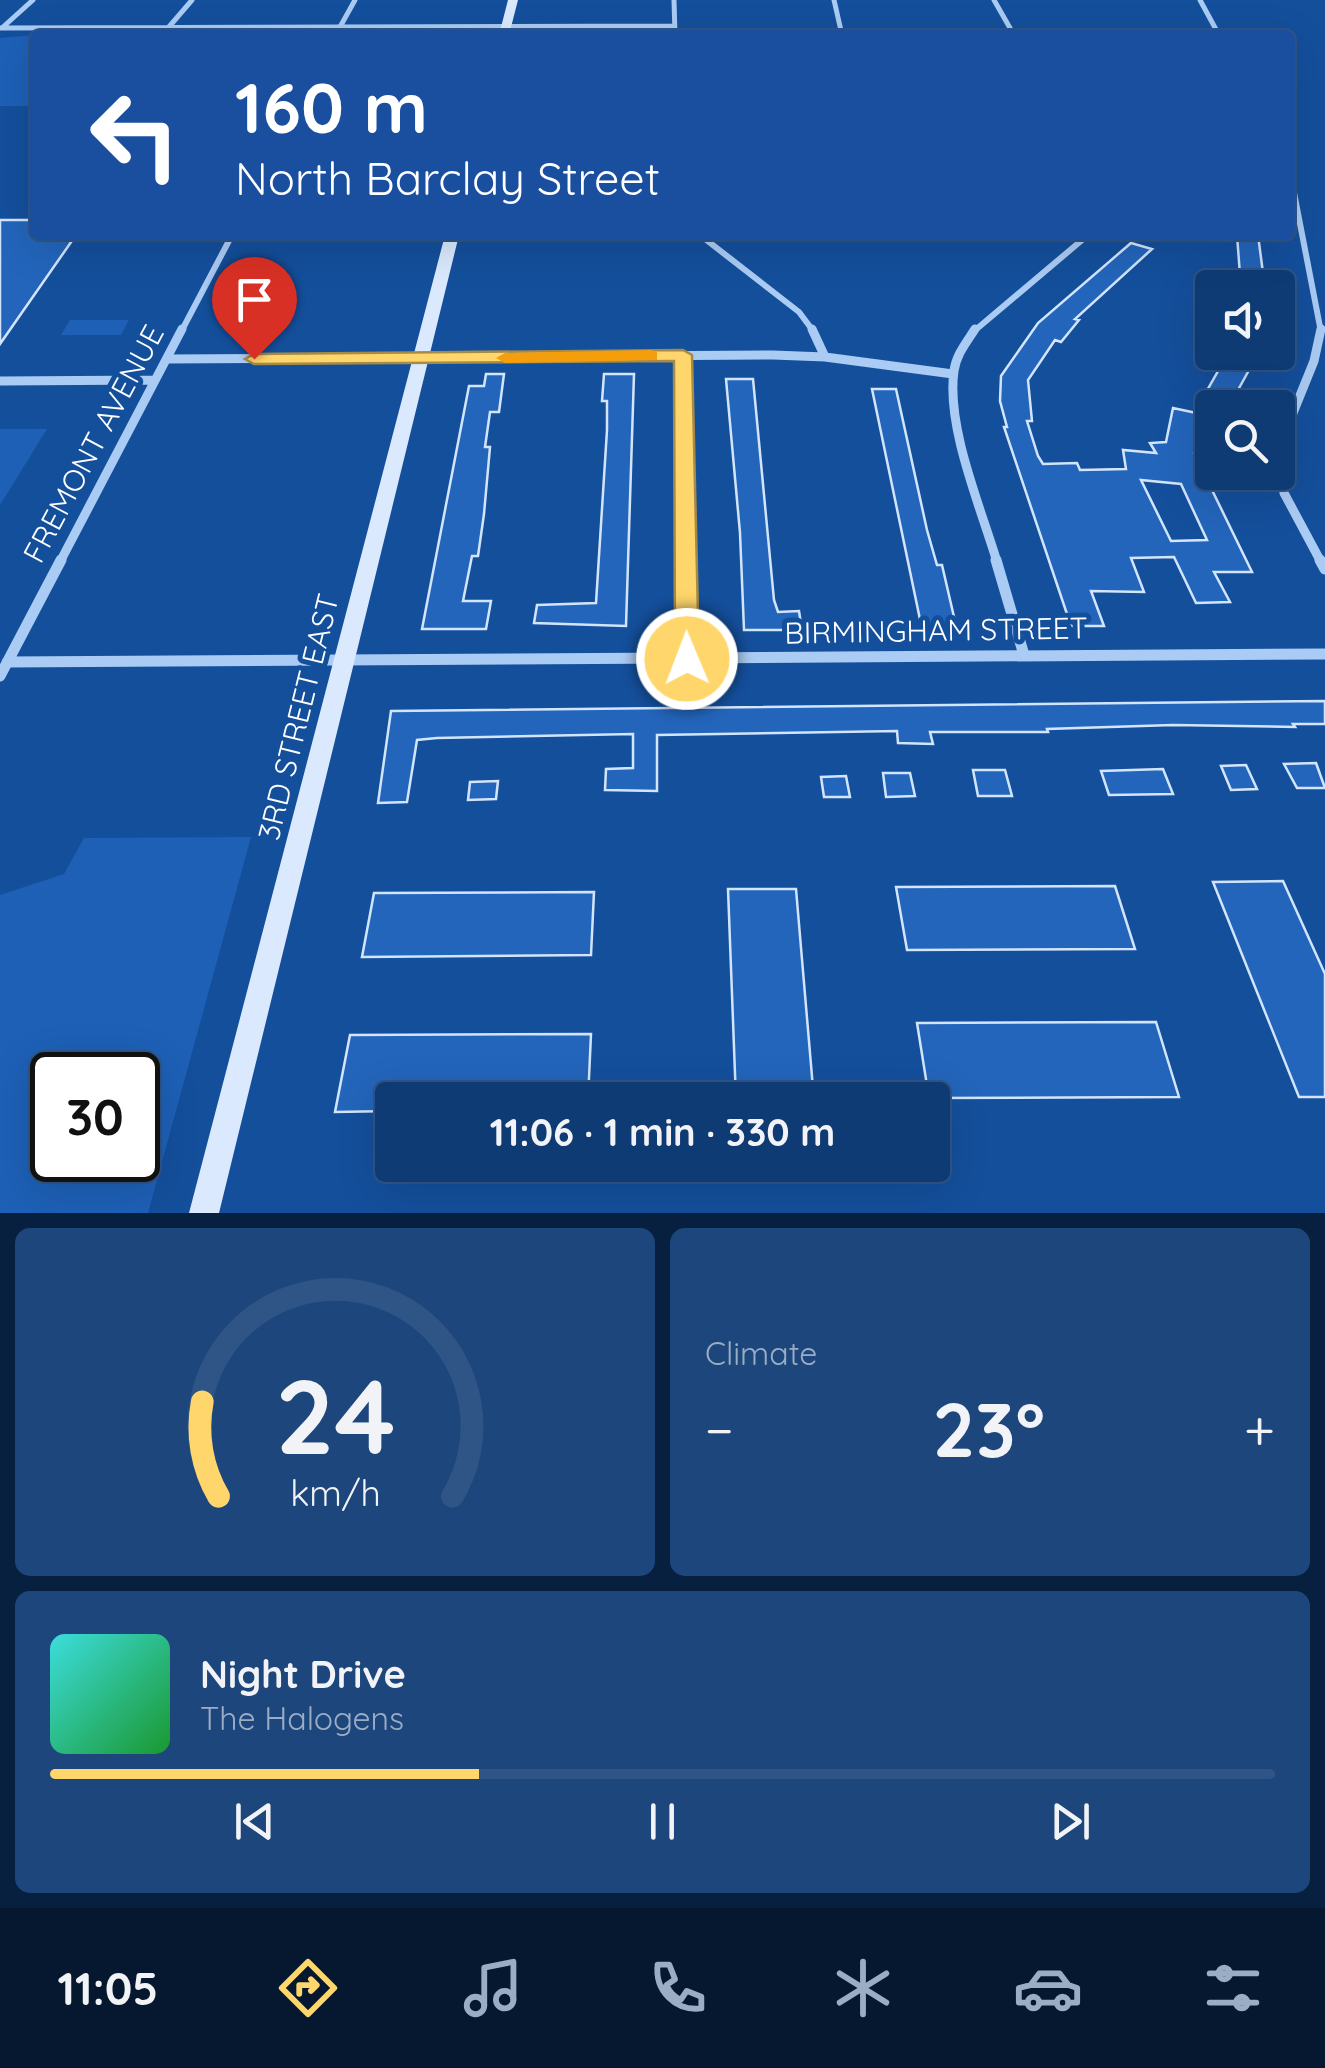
<!DOCTYPE html>
<html lang="en">
<head>
<meta charset="utf-8">
<style>
  :root { --surface:#0f3b75; --page:#1d467d; --text:#f1f3f6; --muted:#9badc5; --line:#2f5587; --accent:#ffd66c }
  body { margin:0; font-family:Quicksand,sans-serif; background:var(--page); color:var(--text); height:100vh; display:flex; flex-direction:column; font-size:38px; white-space:nowrap }
  * { box-sizing:border-box; margin:0 }
  p { font-size:32px; color:var(--muted) }
  .icon { flex:none; width:55px; height:55px; fill:none; stroke:currentColor; stroke-width:2; stroke-linecap:round; stroke-linejoin:round }
  .map { position:relative; height:1213px; overflow:hidden }
  .details { display:flex; flex-direction:column; gap:15px; padding:15px; background:#082040; flex:1 }
  .details>* { flex:none }
  .top-card { position:absolute; left:30px; top:30px; width:1265px; height:210px; border-radius:10px; box-shadow:0 10px 40px #0002,0 0 0 2px var(--line); background:#1a4fa0; color:#fff; overflow:hidden }
  .controls { position:absolute; left:1195px; top:270px; display:grid; gap:20px }
  .controls a { display:grid; place-items:center; width:100px; height:100px; border-radius:10px; background:var(--surface); box-shadow:0 10px 40px #0002,0 0 0 2px var(--line); font-size:50px }
  .speed { position:absolute; left:30px; top:1052px; display:flex; gap:20px; font-size:50px; font-weight:700; text-align:center }
  .speed>* { display:grid; place-content:center; width:130px; height:130px; border-radius:50%; background:var(--surface); box-shadow:0 10px 40px #0002,0 0 0 2px var(--line); line-height:1 }
  .speed .limit { border:5px solid #111; border-radius:15px; background:#fff; color:#111 }
  .pin { position:absolute; display:grid; place-items:center; width:85px; height:85px; color:#fff; margin:-102px -42px; border-radius:50% 50% 50% 0; rotate:-45deg; box-shadow:0 0 10px #0007 }
  .pin .icon { rotate:45deg }
  .me { position:absolute; width:110px; margin:-55px; rotate:359deg; stroke-linejoin:round; filter:drop-shadow(0 0 8px #0008) }
  .turn { display:flex; align-items:center; gap:35px; height:210px; padding:0 40px; font-size:45px }
  .turn .icon { width:130px; height:130px; stroke-width:2.5 }
  .turn b { display:block; font-size:70px; line-height:85px }
  .big { font-size:75px; font-weight:700; line-height:1.1 }
  .details .card { flex:1; display:flex; flex-direction:column; justify-content:center; gap:15px; min-width:0; padding:0 35px; border-radius:15px; background:var(--page) }
  .details .dial { align-items:center; gap:0 }
  .dial svg { height:260px; overflow:visible; fill:none; stroke:var(--line); stroke-width:7; stroke-linecap:round; text-anchor:middle }
  .dial text { fill:var(--text); stroke:none }
  .song { display:flex; align-items:center; gap:30px }
  .cover { width:120px; height:120px; border-radius:15px; background:linear-gradient(135deg,hsl(180 70% 55%),hsl(130 70% 35%)) }
  .played { height:10px; border-radius:5px; background:linear-gradient(90deg,var(--accent) 35%,var(--line) 35%) }
  .keys { display:flex; justify-content:space-around; direction:ltr }
  .heat { display:flex; justify-content:space-between; align-items:center; font-size:55px; direction:ltr }
  .details .tiles { flex:1; display:grid; gap:15px; grid-template-columns:1fr 1fr }
  .card:last-child { grid-column:span 2 }
  .trip { position:absolute; left:375px; top:1082px; width:575px; height:100px; border-radius:10px; background:var(--surface); box-shadow:0 10px 40px #0002,0 0 0 2px var(--line); font-weight:700; line-height:100px; text-align:center }
  .menu { display:flex; height:160px; justify-content:space-around; align-items:center; background:#06182f; color:var(--muted) }
  .menu .icon { width:70px; height:70px }
  .menu .selected { color:var(--accent) }
  .menu b { font-size:45px; color:var(--text) }
  .map>svg:first-child { display:block }
  .green { fill:#1d60b6; fill-rule:evenodd }
  .building { fill:#2365bb; stroke:#d2e5fd; stroke-width:2.5; fill-rule:evenodd }
  .lines { fill:none; stroke-linecap:round; stroke-linejoin:round }
  .street-far3 { stroke:#aacbf3; stroke-width:5 }
  .street-far2 { stroke:#aacbf3; stroke-width:6 }
  .street-far1 { stroke:#aacbf3; stroke-width:9 }
  .street { stroke:#aacbf3; stroke-width:11 }
  .secondary { fill:#dae9fd; fill-rule:evenodd }
  .route { fill:#ffd66c; stroke:#a68b46; stroke-width:2.5 }
  .slow { fill:#f59e0b }
  .labels { text-anchor:middle; stroke-width:10; stroke-linejoin:round; paint-order:stroke }
  .street-label { font-size:30px; fill:#fff; stroke:#144f9c }
</style>
</head>
<body>
<div class="map">
<svg width="1325" height="1213" viewBox="0 0 1325 1213">
  <rect width="100%" height="100%" fill="#144f9c"/>
  <path class="green" d="M 35,35 L 35,106 L 0,106 L 0,38 Z
    M 70,320 L 129,320 L 121,335 L 61,335 Z
    M 0,429 L 47,429 L 0,505 Z
    M 251,837 L 148,1213 L 0,1213 L 0,895 L 64,874 L 84,838 ZM 52,1075 L 138,1075 L 138,1160 L 52,1160 Z"/>
  <path class="building" d="M 0,220 L 35,220 L 35,235 L 76,235 L 0,344 Z
    M 1237,235 L 1258,235 L 1265,288 L 1241,288 Z
    M 1131,243 L 1152,249 L 1075,319 L 1079,320 L 1061,342 L 1055,340 L 1028,380 L 1032,421 L 1027,421 L 1038,456 L 1043,464 L 1077,463 L 1080,470 L 1126,469 L 1123,450 L 1156,453 L 1150,443 L 1166,442 L 1173,408 L 1201,414 L 1194,453 L 1252,572 L 1214,572 L 1230,602 L 1196,603 L 1174,557 L 1131,558 L 1144,592 L 1091,591 L 1104,626 L 1071,626 L 1004,427 L 1007,427 L 1000,401 L 1001,376 L 1038,323 ZM 1141,480 L 1181,484 L 1207,540 L 1171,541 Z
    M 1229,352 L 1259,352 L 1228,408 L 1197,408 Z
    M 486,374 L 504,374 L 499,412 L 490,412 L 485,447 L 490,447 L 484,514 L 478,556 L 472,556 L 463,601 L 491,601 L 486,629 L 422,629 L 469,386 L 484,386 Z
    M 604,374 L 634,374 L 626,626 L 534,623 L 537,605 L 596,603 L 607,430 L 607,401 L 602,401 Z
    M 726,379 L 753,379 L 774,600 L 778,612 L 799,611 L 802,630 L 744,630 L 740,533 Z
    M 872,389 L 896,389 L 927,530 L 937,565 L 942,565 L 957,630 L 922,629 Z
    M 1325,701 L 1325,724 L 1293,724 L 1295,727 L 1173,725 L 1047,729 L 1048,732 L 930,732 L 933,744 L 898,743 L 897,731 L 657,735 L 657,791 L 605,790 L 606,769 L 633,768 L 633,734 L 437,738 L 417,740 L 407,802 L 378,803 L 391,711 Z
    M 1316,763 L 1325,788 L 1297,788 L 1284,764 Z
    M 1246,765 L 1257,789 L 1231,790 L 1221,766 Z
    M 1163,769 L 1173,794 L 1109,795 L 1101,771 Z
    M 973,770 L 1005,770 L 1012,796 L 978,796 Z
    M 883,773 L 910,773 L 915,796 L 886,797 Z
    M 846,776 L 850,797 L 824,797 L 821,777 Z
    M 498,781 L 496,799 L 468,800 L 470,782 Z
    M 1283,881 L 1325,974 L 1325,1097 L 1299,1097 L 1213,882 Z
    M 1115,886 L 1135,949 L 907,950 L 896,887 Z
    M 728,889 L 796,889 L 814,1100 L 736,1100 Z
    M 594,892 L 591,955 L 362,957 L 374,893 Z
    M 1156,1022 L 1179,1097 L 929,1098 L 917,1023 Z
    M 591,1034 L 588,1100 L 392,1100 L 392,1111 L 335,1112 L 350,1035 Z"/>
  <g class="lines">
    <path class="street-far3" d="M 674,0 L 675,35
      M 834,0 L 842,35
      M 994,0 L 1014,35
      M 1200,0 L 1219,35
      M 3,27 L 33,0
      M 340,27 L 355,0
      M 0,28 L 674,26
      M 168,28 L 192,0"/>
    <path class="street-far2" d="M 1290,172 L 1321,332
      M 700,235 L 799,312 L 814,332
      M 181,332 L 232,235
      M 973,332 L 1088,235"/>
    <path class="street-far1" d="M 812,329 L 825,357
      M 975,329 C 966,343 956,355 954,371 C 946,427 981,508 997,562
      M 683,355 L 686,562
      M 167,359 L 773,355 L 825,357 L 953,374
      M 0,381 L 155,380
      M 1278,450 L 1314,361 L 1321,329
      M 1278,457 L 1284,493 L 1321,562
      M 60,562 L 182,329"/>
    <path class="street" d="M 686,560 L 687,659
      M 996,560 L 1024,655
      M 1320,560 L 1325,569
      M 7,662 L 1325,654
      M 0,676 L 61,560"/>
    <path class="secondary" d="M 508,0 L 518,0 L 509,35 L 499,35 Z
      M 445,235 L 459,235 L 219,1213 L 189,1213 Z"/>
  </g>
  <path class="route" d="M 683,350 L 692,355 L 699,659 L 687,667 L 675,659 L 674,361 L 254,364 L 245,359 L 254,354 Z"/>
  <path class="slow" d="M 651,350 L 657,352 L 657,360 L 505,363 L 496,358 L 505,353 Z"/>
  <g class="labels">
    <g class="street-label">
      <text transform="translate(94 444) rotate(-62)" y="10">FREMONT AVENUE</text>
      <text transform="translate(936 631) rotate(-1)" y="10">BIRMINGHAM STREET</text>
      <text transform="translate(299 717) rotate(-76)" y="10">3RD STREET EAST</text>
    </g>
  </g>
</svg>
<div class="controls">
<a><svg class="icon" aria-label="sound" viewBox="0 0 24 24"><path d="M4 9h4l5-4v14l-5-4H4zM17 9q2 3 0 6"/></svg></a>
<a><svg class="icon" aria-label="search" viewBox="0 0 24 24"><circle cx="10" cy="10" r="6"/><path d="M15 15l6 6"/></svg></a>
</div>
<div class="speed"><div class="limit">30</div></div>
<div class="pin" style="left:254px;top:359px;background:#d93025"><svg class="icon" aria-label="arrive" viewBox="0 0 24 24"><path d="M6 21V4h12l-3 4 3 4H6"/></svg></div>
<svg class="me" style="left:687px;top:659px" viewBox="-20 -20 40 40"><circle r="17" fill="#ffd66c" stroke="#fff" stroke-width="3"/><path d="M0-11L8 9 0 5-8 9z" fill="#fff"/></svg>
<div class="trip">11:06 · 1 min · 330 m</div>
<div class="top-card">
<div class="turn"><svg class="icon" aria-label="left" viewBox="0 0 24 24"><path d="M17 20v-9H6M10 6l-5 5 5 5"/></svg><div><b>160 m</b>North Barclay Street</div></div>
</div>
</div>
<section class="details">
<div class="tiles">
<div class="card dial"><svg viewBox="0 0 100 80">
<path d="M14 69A42 42 0 1 1 86 69"/>
<path d="M14 69A42 42 0 0 1 9 40" stroke="#ffd66c"/>
<text x="50" y="56" font-size="32" font-weight="700">24</text>
<text x="50" y="72" font-size="11">km/h</text>
</svg></div>
<div class="card"><p>Climate</p>
<div class="heat"><a>−</a><b class="big">23°</b><a>+</a></div>
</div>
<div class="card">
<div class="song"><i class="cover"></i><div><b>Night Drive</b><p>The Halogens</p></div></div>
<div class="played"></div>
<div class="keys"><svg class="icon" aria-label="previous" viewBox="0 0 24 24"><path d="M18 5L8 12l10 7zM5 5v14"/></svg><svg class="icon" aria-label="pause" viewBox="0 0 24 24"><path d="M8 5v14M16 5v14"/></svg><svg class="icon" aria-label="next" viewBox="0 0 24 24"><path d="M6 5l10 7-10 7zM19 5v14"/></svg></div>
</div>
</div>
</section>
<nav class="menu">
<b>11:05</b>
<svg class="icon selected" aria-label="directions" viewBox="0 0 24 24"><path d="M12 3l9 9-9 9-9-9zM9 14v-3h6M13 9l2 2-2 2"/></svg>
<svg class="icon" aria-label="music" viewBox="0 0 24 24"><path d="M9 18V5l10-2v13"/><circle cx="6" cy="18" r="3"/><circle cx="16" cy="16" r="3"/></svg>
<svg class="icon" aria-label="phone" viewBox="0 0 24 24"><path d="M5 4h4l2 5-3 2q2 4 5 5l2-3 5 2v4C11 20 4 13 5 4z"/></svg>
<svg class="icon" aria-label="climate" viewBox="0 0 24 24"><path d="M12 3v18M4 7l16 10M4 17L20 7"/></svg>
<svg class="icon" aria-label="car" viewBox="0 0 24 24"><path d="M5 17H2v-5l4-1 3-4h7l3 4 3 1v5h-3M9 17h6M6 11h13"/><circle cx="7" cy="17" r="2"/><circle cx="17" cy="17" r="2"/></svg>
<svg class="icon" aria-label="filters" viewBox="0 0 24 24"><path d="M4 7h16M4 17h16"/><circle cx="9" cy="7" r="2"/><circle cx="15" cy="17" r="2"/></svg>
</nav>
</body>
</html>
